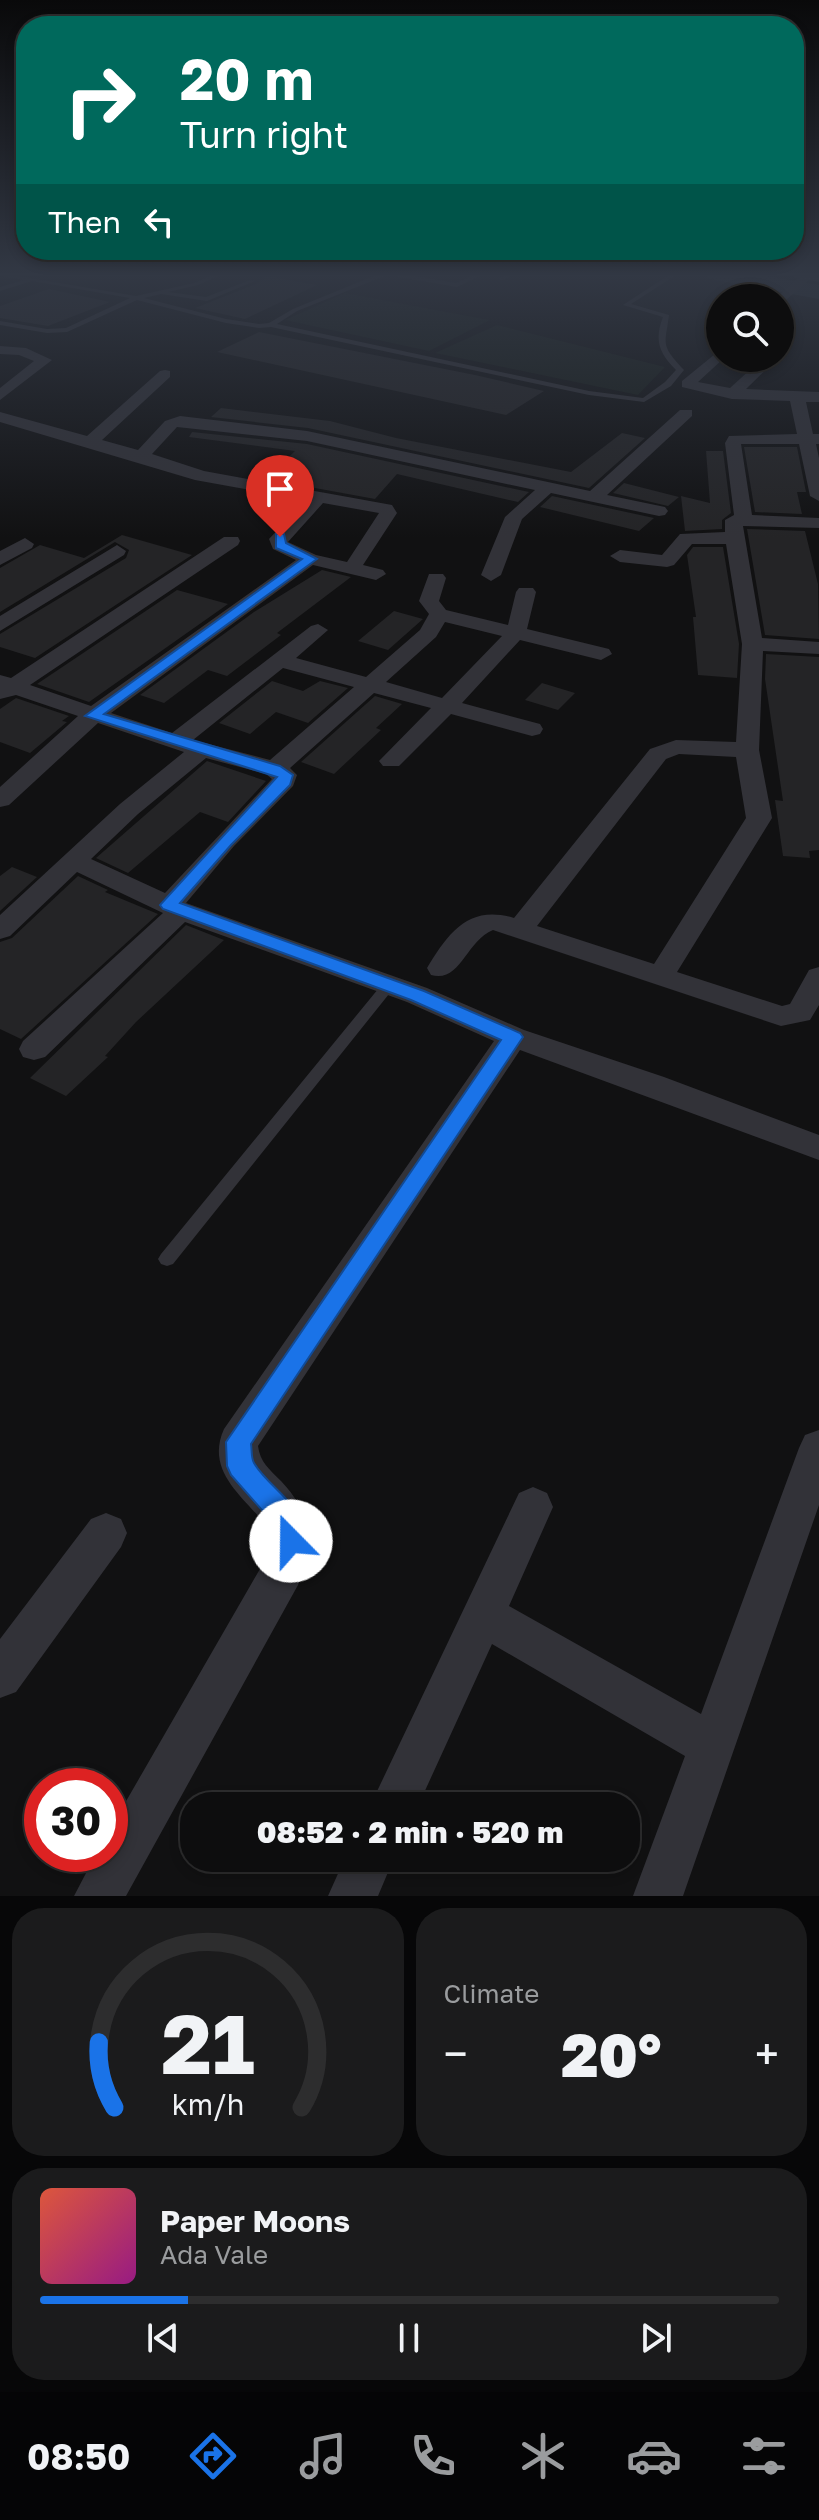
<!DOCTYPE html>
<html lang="en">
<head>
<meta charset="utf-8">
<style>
  :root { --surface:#0d0d0e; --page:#1b1b1c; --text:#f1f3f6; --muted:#9a9c9e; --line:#2d2d2e; --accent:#1a73e8 }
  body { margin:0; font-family:"Golos Text",sans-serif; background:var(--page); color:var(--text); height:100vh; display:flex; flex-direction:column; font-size:30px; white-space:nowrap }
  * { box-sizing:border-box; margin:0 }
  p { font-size:26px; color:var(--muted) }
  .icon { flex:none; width:44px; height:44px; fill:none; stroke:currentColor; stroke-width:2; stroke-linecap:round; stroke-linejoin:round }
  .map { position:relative; height:1896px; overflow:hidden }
  .sheet { display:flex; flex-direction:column; gap:12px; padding:12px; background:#070708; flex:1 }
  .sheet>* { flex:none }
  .guide { position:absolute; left:16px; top:16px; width:788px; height:244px; border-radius:32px; box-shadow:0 4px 12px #0003,0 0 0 2px var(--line); background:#00695c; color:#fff; overflow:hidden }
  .buttons { position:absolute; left:706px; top:284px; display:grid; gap:16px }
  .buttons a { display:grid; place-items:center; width:88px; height:88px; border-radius:50%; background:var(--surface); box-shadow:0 4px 12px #0003,0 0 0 2px var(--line); font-size:40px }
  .speed { position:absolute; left:24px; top:1768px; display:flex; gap:16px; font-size:40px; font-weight:700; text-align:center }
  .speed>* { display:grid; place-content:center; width:104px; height:104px; border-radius:50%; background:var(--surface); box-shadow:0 4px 12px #0003,0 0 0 2px var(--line); line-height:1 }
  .speed .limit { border:12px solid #d22; background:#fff; color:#111 }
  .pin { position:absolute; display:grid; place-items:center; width:68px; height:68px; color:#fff; margin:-82px -34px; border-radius:50% 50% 50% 0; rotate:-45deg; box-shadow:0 0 8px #0007 }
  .pin .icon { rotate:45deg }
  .me { position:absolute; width:88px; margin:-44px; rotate:338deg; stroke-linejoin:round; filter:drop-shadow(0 0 6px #0008) }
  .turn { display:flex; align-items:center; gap:28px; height:168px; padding:0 32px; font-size:36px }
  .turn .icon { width:104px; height:104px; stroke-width:2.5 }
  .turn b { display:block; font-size:56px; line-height:68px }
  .then { display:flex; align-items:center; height:76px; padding:0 32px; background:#0003; gap:16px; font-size:30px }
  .big { font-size:60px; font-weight:800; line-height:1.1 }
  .sheet .tile { flex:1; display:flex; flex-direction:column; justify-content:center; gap:12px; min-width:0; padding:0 28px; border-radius:32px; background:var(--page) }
  .sheet .dial { align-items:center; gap:0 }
  .dial svg { height:208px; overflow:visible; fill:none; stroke:var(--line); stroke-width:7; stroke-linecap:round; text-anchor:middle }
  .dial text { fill:var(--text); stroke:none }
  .song { display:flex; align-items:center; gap:24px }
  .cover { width:96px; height:96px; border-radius:12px; background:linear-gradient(135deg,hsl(10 70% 55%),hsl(310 70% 35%)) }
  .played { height:8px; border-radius:4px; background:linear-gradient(90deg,var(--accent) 20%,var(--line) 20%) }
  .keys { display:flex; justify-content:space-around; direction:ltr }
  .heat { display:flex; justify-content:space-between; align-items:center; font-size:44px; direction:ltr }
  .sheet .tiles { flex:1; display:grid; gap:12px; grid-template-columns:1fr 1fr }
  .tile:last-child { grid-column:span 2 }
  .trip { position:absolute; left:180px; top:1792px; width:460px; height:80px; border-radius:32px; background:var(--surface); box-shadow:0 4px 12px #0003,0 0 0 2px var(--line); font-weight:800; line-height:80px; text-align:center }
  .menu { display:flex; height:128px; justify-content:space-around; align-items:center; background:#050506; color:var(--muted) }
  .menu .icon { width:56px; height:56px }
  .menu .selected { color:var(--accent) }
  .menu b { font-size:36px; color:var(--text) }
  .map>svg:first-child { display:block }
  .green { fill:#171d19 }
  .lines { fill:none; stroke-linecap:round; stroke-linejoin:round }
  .river { fill:#272e36; fill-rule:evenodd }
  .building { fill:#242426 }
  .lane { fill:#323238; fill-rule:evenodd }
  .street { fill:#323238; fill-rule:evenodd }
  .secondary { fill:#404148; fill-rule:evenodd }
  .route { fill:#1a73e8; stroke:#114b97; stroke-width:2 }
</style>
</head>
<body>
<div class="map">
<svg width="819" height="1896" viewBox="0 0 819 1896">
  <rect width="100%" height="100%" fill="#111112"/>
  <path class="green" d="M 345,293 L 489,320 L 490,320 L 429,351 L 285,320 Z
    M 497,325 L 665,367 L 638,395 L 435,353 Z"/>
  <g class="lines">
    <path class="river" d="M 699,273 L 748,273 L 819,285 L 819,299 L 710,279 Z"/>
  </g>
  <path class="building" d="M 267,276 L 317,285 L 245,319 L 195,308 L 256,284 Z
    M 49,289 L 110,302 L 48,326 L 0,318 L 0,306 Z
    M 259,332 L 475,375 L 544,391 L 506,415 L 217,352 Z
    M 221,408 L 330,421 L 396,438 L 571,472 L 622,433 L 645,438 L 589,488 L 308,428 L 211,417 Z
    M 192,432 L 307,444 L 529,492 L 518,502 L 397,474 L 375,499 L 266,479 L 295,451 L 189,437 Z
    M 744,447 L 797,447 L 806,492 L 797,492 L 802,514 L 755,512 Z
    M 706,451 L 723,451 L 731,513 L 722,520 L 722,529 L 685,531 L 681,496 L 710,503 Z
    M 624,483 L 679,497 L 668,506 L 613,493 Z
    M 552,496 L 654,518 L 639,531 L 540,507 Z
    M 747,529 L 805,531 L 818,584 L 819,639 L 765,635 Z
    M 122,535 L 192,555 L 35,658 L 0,647 L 0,634 L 126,558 L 129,550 L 115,542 L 0,612 L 0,568 L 40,545 L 84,558 Z
    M 693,547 L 723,547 L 739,644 L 737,678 L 698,675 L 693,617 L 696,617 L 687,555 Z
    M 322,570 L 351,577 L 277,633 L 281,635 L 227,676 L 208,670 L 164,703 L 140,695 L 254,612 Z
    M 177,590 L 228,604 L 89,702 L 37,684 Z
    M 394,611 L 423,619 L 388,650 L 358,641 Z
    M 766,654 L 819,657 L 819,850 L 809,851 L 810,858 L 783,856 L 775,800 L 783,801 L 765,679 Z
    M 272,681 L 303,691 L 320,681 L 348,688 L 308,723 L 276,712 L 250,734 L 219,723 Z
    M 542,683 L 575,693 L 558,710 L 525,700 Z
    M 375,696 L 402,704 L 376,728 L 381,730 L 334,774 L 301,762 Z
    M 16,698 L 69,716 L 62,721 L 67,722 L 30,753 L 0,742 L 0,709 Z
    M 207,761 L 266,781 L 228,822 L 200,812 L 128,873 L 96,858 Z
    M 12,867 L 37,877 L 0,911 L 0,876 Z
    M 78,876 L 108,890 L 105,892 L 158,914 L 21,1039 L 0,1029 L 0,942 L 12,938 Z
    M 186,925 L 224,940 L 136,1022 L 105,1056 L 108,1057 L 66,1096 L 30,1078 Z"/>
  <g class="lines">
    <path class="lane" d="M 0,273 L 136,296 L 194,283 L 217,273 L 225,273 L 198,285 L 168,292 L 206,297 L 250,280 L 255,281 L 207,301 L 161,294 L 144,298 L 226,319 L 259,324 L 269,323 L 293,309 L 381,273 L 397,273 L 456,283 L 478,273 L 486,273 L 457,287 L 387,275 L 297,311 L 277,324 L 589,391 L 643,398 L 665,382 L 676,370 C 659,353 654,340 663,317 L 623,305 L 672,273 L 679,273 L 631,304 L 669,315 C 665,346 660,344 684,370 L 671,386 L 644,402 L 589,395 L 271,327 L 259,328 L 226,323 L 137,300 L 67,332 L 47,333 L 0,325 L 0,321 L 47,329 L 66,328 L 130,298 L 32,281 L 0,291 L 0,287 L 24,280 L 0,276 Z
      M 510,273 L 518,273 L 503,280 L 498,279 Z
      M 388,981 L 393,983 L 395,986 L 393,989 L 173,1264 L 167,1266 L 161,1264 L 158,1259 L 161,1254 L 383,983 Z"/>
    <path class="street" d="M 804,273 L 815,275 L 780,305 L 780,298 L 776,298 Z
      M 0,346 L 26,348 L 52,360 L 0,400 L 0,388 L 34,361 L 19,355 L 0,354 Z
      M 720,350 L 720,358 L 724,358 L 698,382 L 730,388 L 763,358 L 778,358 L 746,389 L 819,392 L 819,402 L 806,402 L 813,434 L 819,434 L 819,444 L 816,444 L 819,458 L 819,501 L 810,496 L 799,444 L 741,444 L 752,515 L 819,518 L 819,528 L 743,526 L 762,638 L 819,642 L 819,654 L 763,651 L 759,750 L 772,818 L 677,972 L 782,1006 L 790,1004 L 809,970 L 819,967 L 819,1005 L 810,1020 L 781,1026 L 493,930 C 465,942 461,983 431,975 L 427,968 C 448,933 469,904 514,918 L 650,749 L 676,740 L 736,742 L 742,644 L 726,544 L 692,544 L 674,565 L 667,567 L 620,562 L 610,556 L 620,550 L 662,555 L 680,534 L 725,532 L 725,520 L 734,515 L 725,443 L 729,436 L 797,434 L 790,401 L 732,399 L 682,387 L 682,381 ZM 679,754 L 736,757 L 746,818 L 654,964 L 537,926 L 666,759 Z
      M 165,370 L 170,371 L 170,377 L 102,440 L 138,450 L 165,421 L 180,416 L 307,431 L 590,491 L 680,410 L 692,410 L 692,416 L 607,495 L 665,507 L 668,511 L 665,515 L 659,516 L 551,493 L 522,519 L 501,575 L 491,581 L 481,575 L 505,517 L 535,490 L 307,441 L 177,427 L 152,454 L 204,471 L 392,505 L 397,513 L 363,565 L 383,570 L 386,574 L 376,580 L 313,565 L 111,713 L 172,733 L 311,626 L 318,624 L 328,630 L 296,658 L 366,677 L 420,630 L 429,614 L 419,601 L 429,574 L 443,574 L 446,578 L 439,601 L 446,610 L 508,625 L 516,592 L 519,588 L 533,588 L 536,592 L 527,629 L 609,649 L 612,654 L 601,660 L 520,640 L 462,703 L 540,724 L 543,729 L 540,734 L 532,736 L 451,714 L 399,766 L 383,766 L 379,761 L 431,708 L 374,693 L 290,768 L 297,775 L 293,786 L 234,846 L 186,903 L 427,988 L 524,1030 L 664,1077 L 819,1135 L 819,1160 L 520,1050 L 258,1446 C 260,1462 269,1469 281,1481 C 311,1512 314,1546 298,1585 L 126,1896 L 74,1896 L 96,1854 L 110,1854 L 110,1829 L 264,1562 L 268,1535 L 266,1525 C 243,1496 205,1471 224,1429 L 494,1041 L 407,1002 L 185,922 L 45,1057 L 34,1060 L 23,1057 L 19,1049 L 23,1041 L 163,913 L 77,872 L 10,936 L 0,939 L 0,915 L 120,804 L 184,752 L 98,723 L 9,805 L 0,807 L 0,787 L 78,716 L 16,695 L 0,699 L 0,675 L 11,678 L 224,537 L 238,537 L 240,541 L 238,545 L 30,685 L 91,706 L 296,560 L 273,549 L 269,539 L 306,500 L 195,480 L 0,422 L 0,412 L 87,436 L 160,371 ZM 323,503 L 379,513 L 347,562 L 316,555 L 288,542 ZM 445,622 L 502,636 L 442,698 L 386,682 L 436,637 ZM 283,668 L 354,687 L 270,760 L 193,740 ZM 206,758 L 266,774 L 272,779 L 165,893 L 91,859 L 138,814 Z
      M 25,538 L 34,544 L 32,548 L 0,565 L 0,551 Z
      M 117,545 L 126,551 L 124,555 L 0,631 L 0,616 Z
      M 819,1430 L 819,1505 L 683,1896 L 633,1896 L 685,1756 L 492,1644 L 418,1806 L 370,1806 L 519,1493 L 533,1487 L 547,1493 L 553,1507 L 509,1606 L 701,1714 L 799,1448 L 805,1435 Z
      M 106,1513 L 121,1519 L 127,1533 L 121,1547 L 16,1692 L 0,1698 L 0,1639 L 91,1519 Z
      M 345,1858 L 394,1858 L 378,1896 L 328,1896 Z"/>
    <path class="secondary" d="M 790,273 L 819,273 L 819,282 L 793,277 Z"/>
  </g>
  <linearGradient id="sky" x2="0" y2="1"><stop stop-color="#09090a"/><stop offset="0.51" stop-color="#323844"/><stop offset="1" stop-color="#323844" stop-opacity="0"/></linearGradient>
  <rect width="819" height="538" fill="url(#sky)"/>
  <path class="route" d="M 276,534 L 284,534 L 286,543 L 317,559 L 104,714 L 280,766 L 293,775 L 290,785 L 231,845 L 180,903 L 424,991 L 520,1033 L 523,1037 L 251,1444 C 252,1450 251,1458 254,1463 C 271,1492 317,1511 300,1550 L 291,1554 L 281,1550 L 276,1526 L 231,1475 L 227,1466 L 226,1442 L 501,1040 L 411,1000 L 163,909 L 160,905 L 277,777 L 85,716 L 302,559 L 276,548 Z"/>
</svg>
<div class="buttons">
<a><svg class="icon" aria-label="search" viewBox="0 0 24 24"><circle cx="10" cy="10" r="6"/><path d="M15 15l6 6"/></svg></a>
</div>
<div class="speed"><div class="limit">30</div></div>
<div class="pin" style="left:280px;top:537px;background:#d93025"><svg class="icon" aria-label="arrive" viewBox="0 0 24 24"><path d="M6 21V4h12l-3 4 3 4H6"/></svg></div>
<svg class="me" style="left:291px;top:1541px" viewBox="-20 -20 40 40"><circle r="19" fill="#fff"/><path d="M0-13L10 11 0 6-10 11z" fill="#1a73e8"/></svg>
<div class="trip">08:52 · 2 min · 520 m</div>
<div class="guide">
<div class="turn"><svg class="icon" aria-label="right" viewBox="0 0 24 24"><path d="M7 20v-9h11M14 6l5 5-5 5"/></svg><div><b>20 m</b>Turn right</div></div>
<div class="then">Then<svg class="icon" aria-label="left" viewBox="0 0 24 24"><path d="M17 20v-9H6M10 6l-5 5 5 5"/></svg></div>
</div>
</div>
<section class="sheet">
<div class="tiles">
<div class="tile dial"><svg viewBox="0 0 100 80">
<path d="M14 69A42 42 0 1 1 86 69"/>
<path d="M14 69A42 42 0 0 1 8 44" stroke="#1a73e8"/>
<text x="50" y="56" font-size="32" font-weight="700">21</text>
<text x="50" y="72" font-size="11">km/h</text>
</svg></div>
<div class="tile"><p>Climate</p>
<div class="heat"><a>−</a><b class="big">20°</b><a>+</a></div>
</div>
<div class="tile">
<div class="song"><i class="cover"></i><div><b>Paper Moons</b><p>Ada Vale</p></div></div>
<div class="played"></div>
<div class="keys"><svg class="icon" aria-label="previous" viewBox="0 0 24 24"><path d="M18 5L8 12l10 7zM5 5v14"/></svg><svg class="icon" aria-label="pause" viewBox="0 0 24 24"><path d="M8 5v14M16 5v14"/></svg><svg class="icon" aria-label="next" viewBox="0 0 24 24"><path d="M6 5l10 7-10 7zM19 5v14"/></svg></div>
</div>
</div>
</section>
<nav class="menu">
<b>08:50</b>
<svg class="icon selected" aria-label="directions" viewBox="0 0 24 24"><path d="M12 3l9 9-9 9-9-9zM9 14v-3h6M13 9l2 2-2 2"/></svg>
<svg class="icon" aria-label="music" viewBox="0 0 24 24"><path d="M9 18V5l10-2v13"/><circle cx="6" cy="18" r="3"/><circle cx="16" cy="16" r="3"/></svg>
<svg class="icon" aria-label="phone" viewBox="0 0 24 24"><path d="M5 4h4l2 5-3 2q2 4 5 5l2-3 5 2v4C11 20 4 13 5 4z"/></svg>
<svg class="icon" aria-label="climate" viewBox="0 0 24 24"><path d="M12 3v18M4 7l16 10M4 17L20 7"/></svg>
<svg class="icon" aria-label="car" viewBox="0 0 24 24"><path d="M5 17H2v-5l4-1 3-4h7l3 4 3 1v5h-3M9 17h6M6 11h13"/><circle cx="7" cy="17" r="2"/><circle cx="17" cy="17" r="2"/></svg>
<svg class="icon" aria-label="filters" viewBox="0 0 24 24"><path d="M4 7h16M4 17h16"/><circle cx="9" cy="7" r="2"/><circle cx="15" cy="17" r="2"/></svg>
</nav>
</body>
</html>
